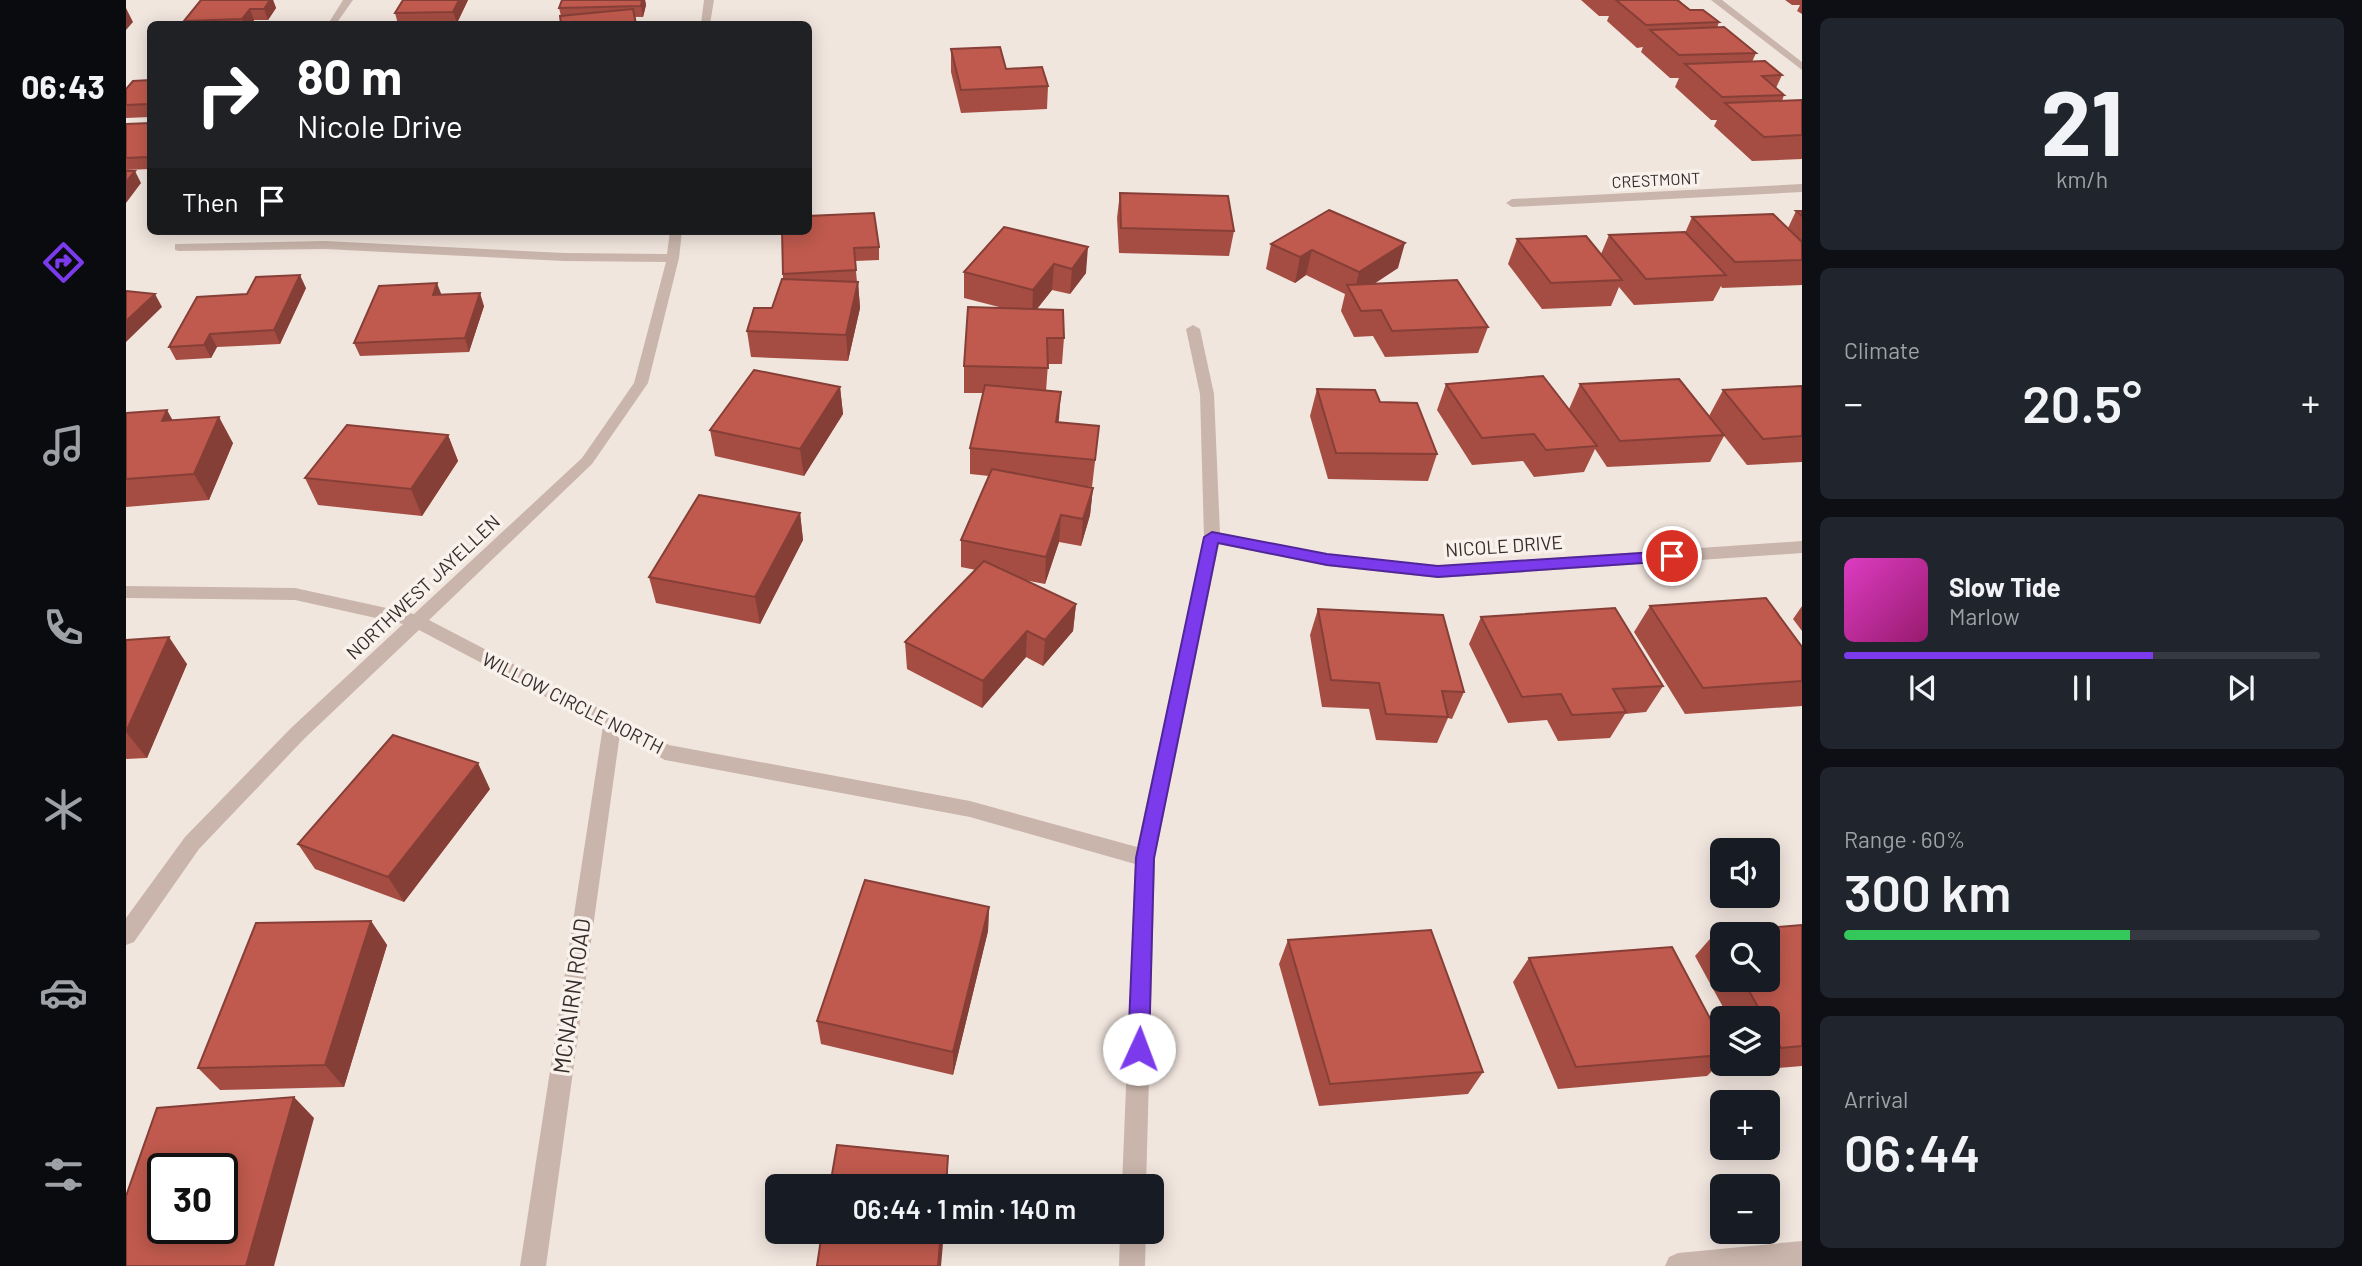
<!DOCTYPE html>
<html lang="en">
<head>
<meta charset="utf-8">
<style>
  :root { --surface:#171b24; --page:#20242c; --text:#f1f3f6; --muted:#9ea1a6; --line:#363941; --accent:#7c3aed }
  body { margin:0; font-family:Barlow,sans-serif; background:var(--page); color:var(--text); height:100vh; display:flex; flex-direction:column; font-size:26px; white-space:nowrap }
  * { box-sizing:border-box; margin:0 }
  p { font-size:23px; color:var(--muted) }
  .icon { flex:none; width:38px; height:38px; fill:none; stroke:currentColor; stroke-width:2; stroke-linecap:round; stroke-linejoin:round }
  .map { position:relative; flex:1; overflow:hidden }
  .sheet { display:flex; flex-direction:column; gap:18px; padding:18px; background:#0d0f14; width:560px }
  .sheet>* { flex:none }
  .guide { position:absolute; left:21px; top:21px; width:665px; height:214px; border-radius:10px; box-shadow:0 4px 18px #0003; background:#202124; color:#fff; overflow:hidden }
  .tools { position:absolute; left:1584px; top:838px; display:grid; gap:14px }
  .tools a { display:grid; place-items:center; width:70px; height:70px; border-radius:10px; background:var(--surface); box-shadow:0 4px 18px #0003; font-size:35px }
  .speed { position:absolute; left:21px; top:1153px; display:flex; gap:14px; font-size:35px; font-weight:700; text-align:center }
  .speed>* { display:grid; place-content:center; width:91px; height:91px; border-radius:50%; background:var(--surface); box-shadow:0 4px 18px #0003; line-height:1 }
  .speed .limit { border:4px solid #111; border-radius:10px; background:#fff; color:#111 }
  .pin { position:absolute; display:grid; place-items:center; width:60px; height:60px; color:#fff; margin:-30px; border:4px solid #fff; border-radius:50%; box-shadow:0 2px 7px #0007 }
  .me { position:absolute; width:77px; margin:-38px; rotate:2deg; stroke-linejoin:round; filter:drop-shadow(0 0 5px #0008) }
  .turn { display:flex; align-items:center; gap:24px; height:147px; padding:0 35px; font-size:32px }
  .turn .icon { width:91px; height:91px; stroke-width:2.5 }
  .turn b { display:block; font-size:49px; line-height:60px }
  .then { display:flex; align-items:center; height:66px; padding:0 35px; background:#0003; gap:14px; font-size:26px }
  .big { font-size:52px; font-weight:600; line-height:1.1 }
  .sheet .tile { flex:1; display:flex; flex-direction:column; justify-content:center; gap:10px; min-width:0; padding:0 24px; border-radius:10px; background:var(--page) }
  .sheet .dial { align-items:center; gap:0 }
  .dial b { font-size:91px; line-height:1 }
  .song { display:flex; align-items:center; gap:21px }
  .cover { width:84px; height:84px; border-radius:10px; background:linear-gradient(135deg,hsl(310 70% 55%),hsl(320 70% 35%)) }
  .played { height:7px; border-radius:4px; background:linear-gradient(90deg,var(--accent) 65%,var(--line) 65%) }
  .keys { display:flex; justify-content:space-around; direction:ltr }
  .heat { display:flex; justify-content:space-between; align-items:center; font-size:38px; direction:ltr }
  .charge { height:10px; border-radius:5px; background:linear-gradient(90deg,#34c759 60%,var(--line) 0) }
  .trip { position:absolute; left:639px; top:1174px; width:399px; height:70px; border-radius:10px; background:var(--surface); box-shadow:0 4px 18px #0003; font-weight:600; line-height:70px; text-align:center }
  main { display:flex; flex:1; min-height:0 }
  .menu { display:flex; flex-direction:column; width:126px; justify-content:space-around; align-items:center; background:#090b0e; color:var(--muted) }
  .menu .icon { width:49px; height:49px }
  .menu .current { color:var(--accent) }
  .menu b { font-size:32px; color:var(--text) }
  .map>svg:first-child { display:block }
  .lines { fill:none; stroke-linecap:round; stroke-linejoin:round }
  .service { fill:#c9b5ab; fill-rule:evenodd }
  .minor { fill:#c9b5ab; fill-rule:evenodd }
  .wall { fill:#a54d43; fill-rule:evenodd }
  .shaded-wall { fill:#863f37 }
  .building { fill:#c05a4e; stroke:#863f37; stroke-width:2; fill-rule:evenodd }
  .route { fill:#7c3aed; stroke:#51269a; stroke-width:2 }
  .labels { text-anchor:middle; stroke-width:7; stroke-linejoin:round; paint-order:stroke }
  .far-street-label { font-size:16px; fill:#372c2a; stroke:#f9f1eb }
  .street-label { font-size:19px; fill:#372c2a; stroke:#f9f1eb }
  .near-street-label { font-size:23px; fill:#372c2a; stroke:#f9f1eb }
</style>
</head>
<body>
<main>
<nav class="menu">
<b>06:43</b>
<svg class="icon current" aria-label="directions" viewBox="0 0 24 24"><path d="M12 3l9 9-9 9-9-9zM9 14v-3h6M13 9l2 2-2 2"/></svg>
<svg class="icon" aria-label="music" viewBox="0 0 24 24"><path d="M9 18V5l10-2v13"/><circle cx="6" cy="18" r="3"/><circle cx="16" cy="16" r="3"/></svg>
<svg class="icon" aria-label="phone" viewBox="0 0 24 24"><path d="M5 4h4l2 5-3 2q2 4 5 5l2-3 5 2v4C11 20 4 13 5 4z"/></svg>
<svg class="icon" aria-label="climate" viewBox="0 0 24 24"><path d="M12 3v18M4 7l16 10M4 17L20 7"/></svg>
<svg class="icon" aria-label="car" viewBox="0 0 24 24"><path d="M5 17H2v-5l4-1 3-4h7l3 4 3 1v5h-3M9 17h6M6 11h13"/><circle cx="7" cy="17" r="2"/><circle cx="17" cy="17" r="2"/></svg>
<svg class="icon" aria-label="filters" viewBox="0 0 24 24"><path d="M4 7h16M4 17h16"/><circle cx="9" cy="7" r="2"/><circle cx="15" cy="17" r="2"/></svg>
</nav>
<div class="map">
<svg width="1676" height="1266" viewBox="0 0 1676 1266">
  <rect width="100%" height="100%" fill="#f1e6de"/>
  <g class="lines">
    <path class="service" d="M 486,719 L 493,721 L 495,726 L 420,1266 L 394,1266 L 477,726 L 479,721 Z"/>
    <path class="minor" d="M 217,0 L 227,0 L 210,24 L 202,24 Z
      M 578,0 L 588,0 L 584,24 L 575,24 Z
      M 1585,0 L 1596,0 L 1676,62 L 1676,70 Z
      M 1676,184 L 1676,192 L 1386,207 L 1380,203 L 1386,199 Z
      M 544,231 L 556,231 L 553,258 L 522,383 L 466,464 L 303,620 L 543,745 L 844,801 L 1011,847 L 1078,537 L 1074,394 L 1060,329 L 1067,325 L 1074,329 L 1088,394 L 1094,533 L 1201,554 L 1312,566 L 1676,541 L 1676,553 L 1312,578 L 1201,566 L 1093,544 L 1029,858 L 1020,1186 L 996,1186 L 1009,864 L 844,817 L 539,760 L 293,630 L 179,738 L 73,849 L 8,942 L 0,945 L 0,918 L 59,837 L 165,728 L 277,624 L 169,600 L 0,598 L 0,586 L 169,588 L 288,614 L 456,458 L 508,383 L 540,262 L 438,261 L 199,249 L 53,251 L 49,250 L 49,244 L 199,241 L 438,253 L 541,254 Z
      M 994,1232 L 1020,1232 L 1019,1266 L 993,1266 Z
      M 1676,1241 L 1676,1266 L 1539,1266 L 1543,1257 L 1552,1253 Z"/>
  </g>
  <path class="wall" d="M 75,0 L 147,0 L 150,8 L 142,20 L 128,20 L 125,24 L 59,24 L 58,21 Z
    M 342,0 L 331,23 L 327,23 L 327,24 L 270,24 L 272,24 L 269,13 Z
    M 436,0 L 519,0 L 520,5 L 517,17 L 435,16 L 433,8 Z
    M 1455,0 L 1553,0 L 1564,10 L 1593,22 L 1591,28 L 1630,53 L 1626,62 L 1656,75 L 1650,88 L 1658,95 L 1656,101 L 1676,100 L 1676,159 L 1626,161 L 1588,126 L 1591,120 L 1585,120 L 1549,87 L 1553,78 L 1544,78 L 1515,52 L 1517,47 L 1511,48 L 1481,21 L 1483,16 L 1473,16 Z
    M 1659,0 L 1676,0 L 1676,14 L 1671,11 L 1674,5 L 1666,5 Z
    M 825,49 L 880,69 L 922,86 L 921,109 L 835,113 L 825,72 Z
    M 24,80 L 24,117 L 0,118 L 0,89 Z
    M 24,123 L 24,169 L 0,170 L 0,124 Z
    M 994,193 L 1108,231 L 1103,256 L 993,253 L 991,218 Z
    M 1203,210 L 1272,268 L 1248,284 L 1362,327 L 1352,353 L 1259,357 L 1247,336 L 1228,337 L 1215,311 L 1219,294 L 1180,275 L 1169,283 L 1140,269 L 1145,244 Z
    M 1670,211 L 1676,211 L 1676,285 L 1596,288 L 1595,286 L 1587,301 L 1508,305 L 1493,287 L 1485,306 L 1416,309 L 1382,264 L 1391,239 L 1475,254 L 1483,235 L 1559,233 L 1566,217 L 1662,228 Z
    M 878,227 L 960,273 L 944,294 L 926,290 L 911,309 L 938,338 L 936,364 L 922,364 L 920,391 L 933,423 L 970,453 L 966,487 L 951,485 L 967,488 L 964,515 L 955,546 L 933,542 L 919,584 L 898,580 L 950,604 L 947,631 L 917,666 L 900,657 L 856,708 L 781,669 L 779,642 L 850,570 L 835,567 L 835,540 L 863,476 L 844,474 L 844,448 L 857,393 L 838,393 L 838,366 L 877,308 L 838,298 L 838,272 Z
    M 656,231 L 753,247 L 753,260 L 729,261 L 731,282 L 732,282 L 734,308 L 722,361 L 625,357 L 621,331 L 646,308 L 657,279 Z
    M 180,288 L 154,344 L 91,347 L 85,358 L 50,360 L 43,347 L 121,294 Z
    M 315,294 L 358,306 L 343,352 L 234,356 L 228,343 Z
    M 1320,384 L 1443,409 L 1454,384 L 1583,416 L 1597,390 L 1676,386 L 1676,462 L 1621,465 L 1598,436 L 1584,462 L 1481,467 L 1469,449 L 1458,472 L 1408,477 L 1397,461 L 1346,465 L 1311,410 Z
    M 714,387 L 717,414 L 678,476 L 589,456 L 584,430 Z
    M 1191,389 L 1254,402 L 1311,454 L 1302,481 L 1202,479 L 1184,416 Z
    M 0,413 L 47,421 L 107,443 L 83,500 L 0,507 Z
    M 322,435 L 332,461 L 296,516 L 192,505 L 179,478 Z
    M 674,513 L 677,540 L 634,624 L 530,603 L 523,577 Z
    M 1524,606 L 1676,647 L 1676,706 L 1559,714 L 1508,632 Z
    M 1676,606 L 1676,631 L 1667,619 Z
    M 1192,609 L 1338,692 L 1326,719 L 1322,718 L 1311,743 L 1250,740 L 1243,709 L 1196,707 L 1184,635 Z
    M 1355,617 L 1537,686 L 1520,712 L 1499,714 L 1484,738 L 1432,741 L 1421,720 L 1382,723 L 1343,644 Z
    M 0,640 L 61,664 L 21,758 L 0,759 Z
    M 364,789 L 278,902 L 189,869 L 172,844 Z
    M 863,907 L 862,931 L 827,1075 L 695,1044 L 691,1021 Z
    M 245,921 L 261,945 L 218,1087 L 94,1090 L 72,1068 Z
    M 1676,925 L 1676,1066 L 1630,1070 L 1627,1064 L 1642,1064 L 1642,1018 L 1603,1018 L 1569,956 L 1590,932 ZM 1596,934 L 1642,980 L 1596,980 Z
    M 1162,940 L 1357,1072 L 1342,1094 L 1193,1106 L 1153,964 Z
    M 1403,958 L 1596,1041 L 1596,1061 L 1581,1076 L 1432,1089 L 1387,982 Z"/>
  <path class="shaded-wall" d="M 144,0 L 147,0 L 150,8 L 142,20 L 138,9 Z
    M 333,0 L 342,0 L 331,23 L 327,12 Z
    M 516,0 L 519,0 L 520,5 L 517,17 L 515,6 Z
    M 0,8 L 7,22 L 0,30 Z
    M 124,9 L 128,20 L 125,24 L 119,24 L 116,19 Z
    M 9,171 L 15,183 L 0,203 L 0,182 Z
    M 1279,243 L 1272,268 L 1227,297 L 1233,272 Z
    M 962,247 L 960,273 L 944,294 L 946,269 Z
    M 1186,250 L 1180,275 L 1169,283 L 1174,257 Z
    M 928,264 L 926,290 L 906,315 L 907,290 Z
    M 174,275 L 180,288 L 154,344 L 148,330 Z
    M 732,282 L 734,308 L 722,361 L 720,335 Z
    M 311,283 L 316,296 L 307,295 Z
    M 354,293 L 358,306 L 343,352 L 339,338 Z
    M 29,294 L 36,307 L 0,342 L 0,321 Z
    M 84,334 L 91,347 L 85,358 L 78,345 Z
    M 714,387 L 717,414 L 678,476 L 674,449 Z
    M 935,392 L 933,419 L 928,449 L 930,422 Z
    M 41,410 L 56,437 L 36,421 Z
    M 93,417 L 107,443 L 83,500 L 68,474 Z
    M 322,435 L 332,461 L 296,516 L 285,489 Z
    M 967,488 L 964,515 L 955,546 L 957,519 Z
    M 674,513 L 677,540 L 634,624 L 629,597 Z
    M 935,515 L 933,542 L 919,584 L 920,557 Z
    M 950,604 L 947,631 L 917,666 L 919,640 Z
    M 901,631 L 900,657 L 856,708 L 857,681 Z
    M 43,637 L 61,664 L 21,758 L 0,732 Z
    M 352,763 L 364,789 L 278,902 L 262,877 Z
    M 863,907 L 862,931 L 827,1075 L 827,1052 Z
    M 245,921 L 261,945 L 218,1087 L 199,1065 Z
    M 168,1097 L 188,1118 L 148,1266 L 120,1266 Z
    M 822,1156 L 822,1186 L 820,1186 Z
    M 815,1232 L 818,1232 L 815,1266 L 812,1266 Z"/>
  <path class="building" d="M 75,0 L 144,0 L 138,9 L 124,9 L 116,19 L 58,21 Z
    M 277,0 L 333,0 L 327,12 L 269,13 Z
    M 436,0 L 516,0 L 515,6 L 433,8 Z
    M 1490,0 L 1551,0 L 1564,10 L 1577,10 L 1593,22 L 1520,25 Z
    M 507,9 L 510,24 L 435,24 L 434,16 Z
    M 327,23 L 326,24 L 270,24 Z
    M 1598,27 L 1630,53 L 1553,55 L 1524,30 Z
    M 874,47 L 880,69 L 916,67 L 922,86 L 835,90 L 825,49 Z
    M 1639,61 L 1656,75 L 1636,76 L 1658,95 L 1596,97 L 1559,64 Z
    M 24,80 L 24,104 L 0,105 L 0,89 L 7,81 Z
    M 1676,100 L 1676,135 L 1638,137 L 1599,103 Z
    M 24,123 L 24,153 L 22,157 L 0,158 L 0,124 Z
    M 0,171 L 9,171 L 0,182 Z
    M 994,193 L 1102,196 L 1108,231 L 995,228 Z
    M 1203,210 L 1279,243 L 1233,272 L 1186,250 L 1174,257 L 1145,244 Z
    M 1670,211 L 1676,211 L 1676,216 Z
    M 748,213 L 753,247 L 728,248 L 730,270 L 657,274 L 656,231 L 682,231 L 682,216 Z
    M 1647,214 L 1676,242 L 1676,260 L 1609,262 L 1566,217 Z
    M 878,227 L 962,247 L 946,269 L 928,264 L 907,290 L 838,272 Z
    M 1559,232 L 1600,275 L 1520,279 L 1483,235 Z
    M 1460,236 L 1496,280 L 1425,283 L 1391,239 Z
    M 174,275 L 148,330 L 84,334 L 78,345 L 43,347 L 71,297 L 121,294 L 130,277 Z
    M 656,279 L 732,282 L 720,335 L 621,331 L 628,308 L 646,308 Z
    M 1331,280 L 1362,327 L 1266,331 L 1255,310 L 1235,311 L 1221,285 Z
    M 311,283 L 307,295 L 354,293 L 339,338 L 228,343 L 253,286 Z
    M 0,291 L 29,294 L 0,321 Z
    M 842,307 L 937,310 L 938,338 L 921,338 L 922,368 L 838,366 Z
    M 628,370 L 714,387 L 674,449 L 584,430 Z
    M 1417,376 L 1471,446 L 1420,450 L 1408,434 L 1356,438 L 1320,384 Z
    M 1553,379 L 1598,435 L 1494,441 L 1454,384 Z
    M 859,385 L 935,392 L 930,422 L 973,426 L 969,460 L 844,448 Z
    M 1676,386 L 1676,436 L 1637,439 L 1597,390 Z
    M 1191,389 L 1249,390 L 1254,402 L 1291,403 L 1311,454 L 1210,453 Z
    M 41,410 L 36,421 L 93,417 L 68,474 L 0,479 L 0,413 Z
    M 221,425 L 322,435 L 285,489 L 179,478 Z
    M 866,469 L 967,488 L 957,519 L 935,515 L 920,557 L 835,540 Z
    M 573,495 L 674,513 L 629,597 L 523,577 Z
    M 858,561 L 950,604 L 919,640 L 901,631 L 857,681 L 779,642 Z
    M 1640,598 L 1676,647 L 1676,681 L 1577,688 L 1524,606 Z
    M 1489,608 L 1537,686 L 1487,689 L 1500,712 L 1446,715 L 1435,694 L 1396,697 L 1355,617 Z
    M 1192,609 L 1317,615 L 1338,692 L 1316,691 L 1322,717 L 1260,714 L 1253,683 L 1205,680 Z
    M 43,637 L 0,732 L 0,640 Z
    M 267,735 L 352,763 L 262,877 L 172,844 Z
    M 739,880 L 863,907 L 827,1052 L 691,1021 Z
    M 245,921 L 199,1065 L 72,1068 L 130,923 Z
    M 1676,925 L 1676,1046 L 1655,1048 L 1642,1024 L 1642,1018 L 1638,1018 L 1617,980 L 1642,980 L 1642,934 L 1596,934 L 1596,942 L 1590,932 Z
    M 1305,930 L 1357,1072 L 1204,1084 L 1162,940 Z
    M 1546,947 L 1596,1041 L 1596,1055 L 1450,1067 L 1403,958 Z
    M 168,1097 L 120,1266 L 0,1266 L 0,1196 L 31,1108 ZM 37,1169 L 96,1169 L 96,1228 L 37,1228 Z
    M 711,1145 L 822,1156 L 820,1186 L 704,1186 Z
    M 696,1232 L 815,1232 L 812,1266 L 691,1266 Z"/>
  <path class="route" d="M 1086,532 L 1201,554 L 1312,566 L 1546,551 L 1554,556 L 1546,561 L 1312,577 L 1201,565 L 1092,543 L 1028,858 L 1023,1049 L 1020,1057 L 1013,1059 L 1005,1057 L 1002,1049 L 1010,858 L 1078,537 Z"/>
  <g class="labels">
    <g class="far-street-label">
      <text transform="translate(1530 180) rotate(-3)" y="6">CRESTMONT</text>
    </g>
    <g class="street-label">
      <text transform="translate(1378 546) rotate(-4)" y="7">NICOLE DRIVE</text>
      <text transform="translate(297 587) rotate(-43)" y="7">NORTHWEST JAYELLEN</text>
      <text transform="translate(447 703) rotate(27)" y="7">WILLOW CIRCLE NORTH</text>
    </g>
    <g class="near-street-label">
      <text transform="translate(446 996) rotate(-82)" y="8">MCNAIRN ROAD</text>
    </g>
  </g>
</svg>
<div class="tools">
<a><svg class="icon" aria-label="sound" viewBox="0 0 24 24"><path d="M4 9h4l5-4v14l-5-4H4zM17 9q2 3 0 6"/></svg></a>
<a><svg class="icon" aria-label="search" viewBox="0 0 24 24"><circle cx="10" cy="10" r="6"/><path d="M15 15l6 6"/></svg></a>
<a><svg class="icon" aria-label="layers" viewBox="0 0 24 24"><path d="M12 4l9 5-9 5-9-5zM3 14l9 5 9-5"/></svg></a>
<a>+</a>
<a>−</a>
</div>
<div class="speed"><div class="limit">30</div></div>
<div class="pin" style="left:1546px;top:556px;background:#d93025"><svg class="icon" aria-label="arrive" viewBox="0 0 24 24"><path d="M6 21V4h12l-3 4 3 4H6"/></svg></div>
<svg class="me" style="left:1013px;top:1049px" viewBox="-20 -20 40 40"><circle r="19" fill="#fff"/><path d="M0-13L10 11 0 6-10 11z" fill="#7c3aed"/></svg>
<div class="trip">06:44 · 1 min · 140 m</div>
<div class="guide">
<div class="turn"><svg class="icon" aria-label="right" viewBox="0 0 24 24"><path d="M7 20v-9h11M14 6l5 5-5 5"/></svg><div><b>80 m</b>Nicole Drive</div></div>
<div class="then">Then<svg class="icon" aria-label="arrive" viewBox="0 0 24 24"><path d="M6 21V4h12l-3 4 3 4H6"/></svg></div>
</div>
</div>
<section class="sheet">
<div class="tile dial"><b>21</b><p>km/h</p></div>
<div class="tile"><p>Climate</p>
<div class="heat"><a>−</a><b class="big">20.5°</b><a>+</a></div>
</div>
<div class="tile">
<div class="song"><i class="cover"></i><div><b>Slow Tide</b><p>Marlow</p></div></div>
<div class="played"></div>
<div class="keys"><svg class="icon" aria-label="previous" viewBox="0 0 24 24"><path d="M18 5L8 12l10 7zM5 5v14"/></svg><svg class="icon" aria-label="pause" viewBox="0 0 24 24"><path d="M8 5v14M16 5v14"/></svg><svg class="icon" aria-label="next" viewBox="0 0 24 24"><path d="M6 5l10 7-10 7zM19 5v14"/></svg></div>
</div>
<div class="tile"><p>Range · 60%</p><b class="big">300 km</b><div class="charge"></div></div>
<div class="tile"><p>Arrival</p><b class="big">06:44</b></div>
</section>
</main>
</body>
</html>
